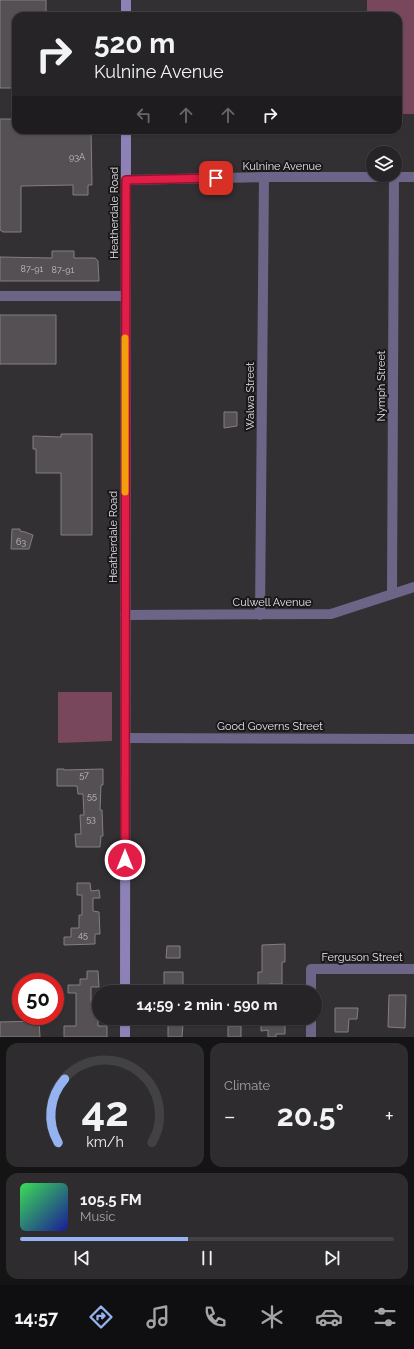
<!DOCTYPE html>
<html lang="en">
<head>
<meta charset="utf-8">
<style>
  :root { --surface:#262427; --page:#2e2c2f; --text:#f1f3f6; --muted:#a4a4a7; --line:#424144; --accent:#95b2f1 }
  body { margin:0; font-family:Raleway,sans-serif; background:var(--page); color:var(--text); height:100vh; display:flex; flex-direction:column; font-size:15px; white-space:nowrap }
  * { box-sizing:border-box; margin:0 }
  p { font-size:13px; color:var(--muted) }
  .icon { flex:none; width:22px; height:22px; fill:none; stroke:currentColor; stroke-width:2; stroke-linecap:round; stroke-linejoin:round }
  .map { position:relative; height:1037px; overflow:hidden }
  .details { display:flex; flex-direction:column; gap:6px; padding:6px; background:#151415; flex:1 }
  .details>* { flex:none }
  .banner { position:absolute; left:12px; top:12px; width:390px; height:122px; border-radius:12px; box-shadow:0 1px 3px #0004,0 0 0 1px var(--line); background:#262427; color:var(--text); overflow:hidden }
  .tools { position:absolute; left:366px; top:146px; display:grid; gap:8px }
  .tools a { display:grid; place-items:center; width:36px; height:36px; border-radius:50%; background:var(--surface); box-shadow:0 1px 3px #0004,0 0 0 1px var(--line); font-size:20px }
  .speed { position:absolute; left:12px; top:973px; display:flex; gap:8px; font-size:20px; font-weight:700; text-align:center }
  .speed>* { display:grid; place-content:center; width:52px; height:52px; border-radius:50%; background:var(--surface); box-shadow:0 1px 3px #0004,0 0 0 1px var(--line); line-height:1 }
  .speed .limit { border:6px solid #d22; background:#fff; color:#111 }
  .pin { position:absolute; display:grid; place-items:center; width:34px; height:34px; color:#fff; margin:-17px; border-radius:8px; box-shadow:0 2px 6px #0006 }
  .me { position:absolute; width:44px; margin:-22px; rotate:0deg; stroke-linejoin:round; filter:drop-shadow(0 0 3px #0008) }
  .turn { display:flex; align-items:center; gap:14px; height:84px; padding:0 16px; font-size:18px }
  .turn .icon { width:52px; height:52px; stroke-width:2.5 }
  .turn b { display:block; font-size:28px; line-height:34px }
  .lanes { display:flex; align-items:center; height:38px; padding:0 16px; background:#0003; justify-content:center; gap:20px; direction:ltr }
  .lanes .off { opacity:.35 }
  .big { font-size:30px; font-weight:700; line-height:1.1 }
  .details .widget { flex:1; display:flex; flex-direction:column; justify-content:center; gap:6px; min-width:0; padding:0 14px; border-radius:12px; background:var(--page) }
  .details .dial { align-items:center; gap:0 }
  .dial svg { height:104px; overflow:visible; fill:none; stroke:var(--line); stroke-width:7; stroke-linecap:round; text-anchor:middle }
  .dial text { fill:var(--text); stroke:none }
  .song { display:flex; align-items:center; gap:12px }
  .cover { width:48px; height:48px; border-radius:6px; background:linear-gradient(135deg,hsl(130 70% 55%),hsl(240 70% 35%)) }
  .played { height:4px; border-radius:2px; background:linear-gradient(90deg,var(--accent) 45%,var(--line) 45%) }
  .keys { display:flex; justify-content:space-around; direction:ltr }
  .heat { display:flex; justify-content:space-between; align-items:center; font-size:22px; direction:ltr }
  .details .tiles { flex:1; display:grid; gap:6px; grid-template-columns:1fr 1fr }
  .widget:last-child { grid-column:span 2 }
  .trip { position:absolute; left:92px; top:985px; width:230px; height:40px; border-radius:20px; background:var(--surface); box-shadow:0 1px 3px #0004,0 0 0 1px var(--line); font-weight:700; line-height:40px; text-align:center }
  .menu { display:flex; height:64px; justify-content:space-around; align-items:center; background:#0f0e10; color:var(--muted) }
  .menu .icon { width:28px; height:28px }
  .menu .active { color:var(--accent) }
  .menu b { font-size:18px; color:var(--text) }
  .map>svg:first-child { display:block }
  .green { fill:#78475c }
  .building { fill:#555054; stroke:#837e82 }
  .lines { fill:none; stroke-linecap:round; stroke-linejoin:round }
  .street { stroke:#6c6587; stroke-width:10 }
  .secondary { stroke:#8e81b7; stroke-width:10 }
  .route-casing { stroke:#92132f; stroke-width:10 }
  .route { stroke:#e11d48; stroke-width:7 }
  .slow { stroke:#f59e0b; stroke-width:7 }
  .labels { text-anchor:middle; stroke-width:4; stroke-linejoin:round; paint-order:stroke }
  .number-label { font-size:9px; fill:#c1bec2 }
  .street-label { font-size:11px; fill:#e5e3e6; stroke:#1a181a }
</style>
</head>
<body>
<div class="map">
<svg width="414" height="1037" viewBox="0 0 414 1037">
  <rect width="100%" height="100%" fill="#333034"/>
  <path class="green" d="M 367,0 L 414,0 L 414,114 L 398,114 L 398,16 L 367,16 Z
    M 58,692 L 112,692 L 112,741 L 58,743 Z"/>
  <path class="building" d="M 0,0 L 46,0 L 46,16 L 16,16 L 16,88 L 0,88 Z
    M 0,119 L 16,119 L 16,130 L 91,130 L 92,185 L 88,185 L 88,195 L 73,195 L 73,185 L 21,186 L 21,232 L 3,232 L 0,230 Z
    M 52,251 L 74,251 L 74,258 L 95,258 L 98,261 L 99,281 L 0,281 L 0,257 L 52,258 Z
    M 0,315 L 56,315 L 56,364 L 0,364 Z
    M 224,412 L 237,412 L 237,426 L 224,428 Z
    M 61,434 L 92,434 L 92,535 L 61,535 L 61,473 L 36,473 L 36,449 L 33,449 L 33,436 L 61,437 Z
    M 12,529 L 20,529 L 20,531 L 25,532 L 33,535 L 29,549 L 11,549 Z
    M 57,769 L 64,769 L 64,770 L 103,769 L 103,785 L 101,785 L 100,810 L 102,810 L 103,836 L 101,836 L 100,847 L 76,847 L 75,834 L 81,834 L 80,815 L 84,815 L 83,794 L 78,794 L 77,786 L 57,786 Z
    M 77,883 L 90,883 L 91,891 L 99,890 L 100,898 L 93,898 L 93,911 L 99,912 L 100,934 L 95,934 L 95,944 L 64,945 L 64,937 L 71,937 L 71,928 L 79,928 L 79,915 L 82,915 L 82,895 L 77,895 Z
    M 285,944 L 285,962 L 282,962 L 282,984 L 269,984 L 269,989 L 258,989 L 258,972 L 262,972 L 262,945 Z
    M 167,946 L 180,946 L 180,958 L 166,958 Z
    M 87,971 L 98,971 L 99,987 L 91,987 L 91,1002 L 98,1002 L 98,1026 L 107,1026 L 107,1037 L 64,1037 L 64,1026 L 76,1026 L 76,993 L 68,993 L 68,985 L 80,985 L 80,979 L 87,979 Z
    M 164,972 L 183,972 L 183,990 L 164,991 Z
    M 389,995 L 406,995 L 405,1028 L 388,1027 Z
    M 335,1008 L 358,1008 L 357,1019 L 349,1019 L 348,1032 L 335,1032 Z
    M 39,1021 L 40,1037 L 0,1037 L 0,1022 Z
    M 285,1022 L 285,1034 L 276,1034 L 276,1037 L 268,1037 L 268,1030 L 261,1031 L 261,1023 Z
    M 168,1023 L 183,1024 L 182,1037 L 168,1037 Z
    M 228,1026 L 241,1026 L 241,1037 L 228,1037 Z"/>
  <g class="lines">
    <path class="street" d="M 126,180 L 264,177 L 414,177
      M 0,296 L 125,296
      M 392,594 L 394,177
      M 125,615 L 331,614 L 414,587
      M 260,615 L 264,177
      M 125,738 L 414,739
      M 311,992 L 311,969 L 414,969
      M 311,1037 L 311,1018"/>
    <path class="secondary" d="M 126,0 L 126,16
      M 125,992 L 126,130
      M 125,1018 L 125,1037"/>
  </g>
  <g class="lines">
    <g class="route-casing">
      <path id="route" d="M 125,860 L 126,180 L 216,178"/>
    </g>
    <use href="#route" class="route"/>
    <path class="slow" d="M 125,492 L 125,338"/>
  </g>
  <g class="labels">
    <g class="number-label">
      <text x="77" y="160">93A</text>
      <text x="32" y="272">87-91</text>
      <text x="63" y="273">87-91</text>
      <text x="21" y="545">63</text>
      <text x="84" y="778">57</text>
      <text x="92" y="799">55</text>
      <text x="91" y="822">53</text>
      <text x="83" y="938">45</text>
    </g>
    <g class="street-label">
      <text x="282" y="170">Kulnine Avenue</text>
      <text transform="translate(114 213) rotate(-90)" y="4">Heatherdale Road</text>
      <text transform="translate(381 386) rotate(-90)" y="4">Nymph Street</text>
      <text transform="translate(250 396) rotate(-90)" y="4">Walwa Street</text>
      <text transform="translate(113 537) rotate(-90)" y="4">Heatherdale Road</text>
      <text x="272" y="606">Culwell Avenue</text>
      <text x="270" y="730">Good Governs Street</text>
      <text x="362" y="961">Ferguson Street</text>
    </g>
  </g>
</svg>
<div class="tools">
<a><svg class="icon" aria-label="layers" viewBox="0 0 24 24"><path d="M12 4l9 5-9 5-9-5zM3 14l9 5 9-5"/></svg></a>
</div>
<div class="speed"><div class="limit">50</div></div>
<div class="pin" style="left:216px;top:178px;background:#d93025"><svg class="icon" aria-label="arrive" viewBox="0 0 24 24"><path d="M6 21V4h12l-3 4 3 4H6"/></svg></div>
<svg class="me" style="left:125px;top:860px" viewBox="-20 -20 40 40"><circle r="17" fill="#e11d48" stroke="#fff" stroke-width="3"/><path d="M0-11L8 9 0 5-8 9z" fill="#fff"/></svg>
<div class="trip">14:59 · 2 min · 590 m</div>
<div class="banner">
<div class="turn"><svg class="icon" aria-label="right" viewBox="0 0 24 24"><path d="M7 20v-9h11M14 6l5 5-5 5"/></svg><div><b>520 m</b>Kulnine Avenue</div></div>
<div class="lanes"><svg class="icon off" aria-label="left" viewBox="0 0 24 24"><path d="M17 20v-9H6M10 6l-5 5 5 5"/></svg><svg class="icon off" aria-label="ahead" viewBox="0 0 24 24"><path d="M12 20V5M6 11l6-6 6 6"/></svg><svg class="icon off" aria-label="ahead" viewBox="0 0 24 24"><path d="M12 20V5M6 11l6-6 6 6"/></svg><svg class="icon" aria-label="right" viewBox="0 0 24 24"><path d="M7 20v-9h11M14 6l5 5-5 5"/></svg></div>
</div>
</div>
<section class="details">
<div class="tiles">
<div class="widget dial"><svg viewBox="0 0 100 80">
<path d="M14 69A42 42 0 1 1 86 69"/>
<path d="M14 69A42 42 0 0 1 19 20" stroke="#95b2f1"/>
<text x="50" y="56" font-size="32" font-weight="700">42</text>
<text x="50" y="72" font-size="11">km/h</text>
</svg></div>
<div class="widget"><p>Climate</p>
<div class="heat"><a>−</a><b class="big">20.5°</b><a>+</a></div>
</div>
<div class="widget">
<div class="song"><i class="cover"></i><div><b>105.5 FM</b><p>Music</p></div></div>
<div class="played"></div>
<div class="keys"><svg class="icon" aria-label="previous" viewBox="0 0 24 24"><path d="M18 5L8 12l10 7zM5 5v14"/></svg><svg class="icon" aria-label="pause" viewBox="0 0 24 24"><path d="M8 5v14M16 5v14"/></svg><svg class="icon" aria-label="next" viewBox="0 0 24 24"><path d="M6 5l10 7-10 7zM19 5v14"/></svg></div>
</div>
</div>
</section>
<nav class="menu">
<b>14:57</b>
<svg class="icon active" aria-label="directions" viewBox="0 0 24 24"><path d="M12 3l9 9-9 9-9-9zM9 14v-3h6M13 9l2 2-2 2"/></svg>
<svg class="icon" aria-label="music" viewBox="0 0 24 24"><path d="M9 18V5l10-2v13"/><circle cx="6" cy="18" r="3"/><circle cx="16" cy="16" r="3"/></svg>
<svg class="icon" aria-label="phone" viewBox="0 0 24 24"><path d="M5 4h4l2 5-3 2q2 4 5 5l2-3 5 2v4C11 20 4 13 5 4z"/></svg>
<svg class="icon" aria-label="climate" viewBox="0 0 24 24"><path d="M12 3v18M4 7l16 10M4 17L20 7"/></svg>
<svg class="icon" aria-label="car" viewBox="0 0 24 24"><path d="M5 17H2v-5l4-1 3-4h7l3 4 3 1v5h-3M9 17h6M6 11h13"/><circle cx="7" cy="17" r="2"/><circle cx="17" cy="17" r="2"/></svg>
<svg class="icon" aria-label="filters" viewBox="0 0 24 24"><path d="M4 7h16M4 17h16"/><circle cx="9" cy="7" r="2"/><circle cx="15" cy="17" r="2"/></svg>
</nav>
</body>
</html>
